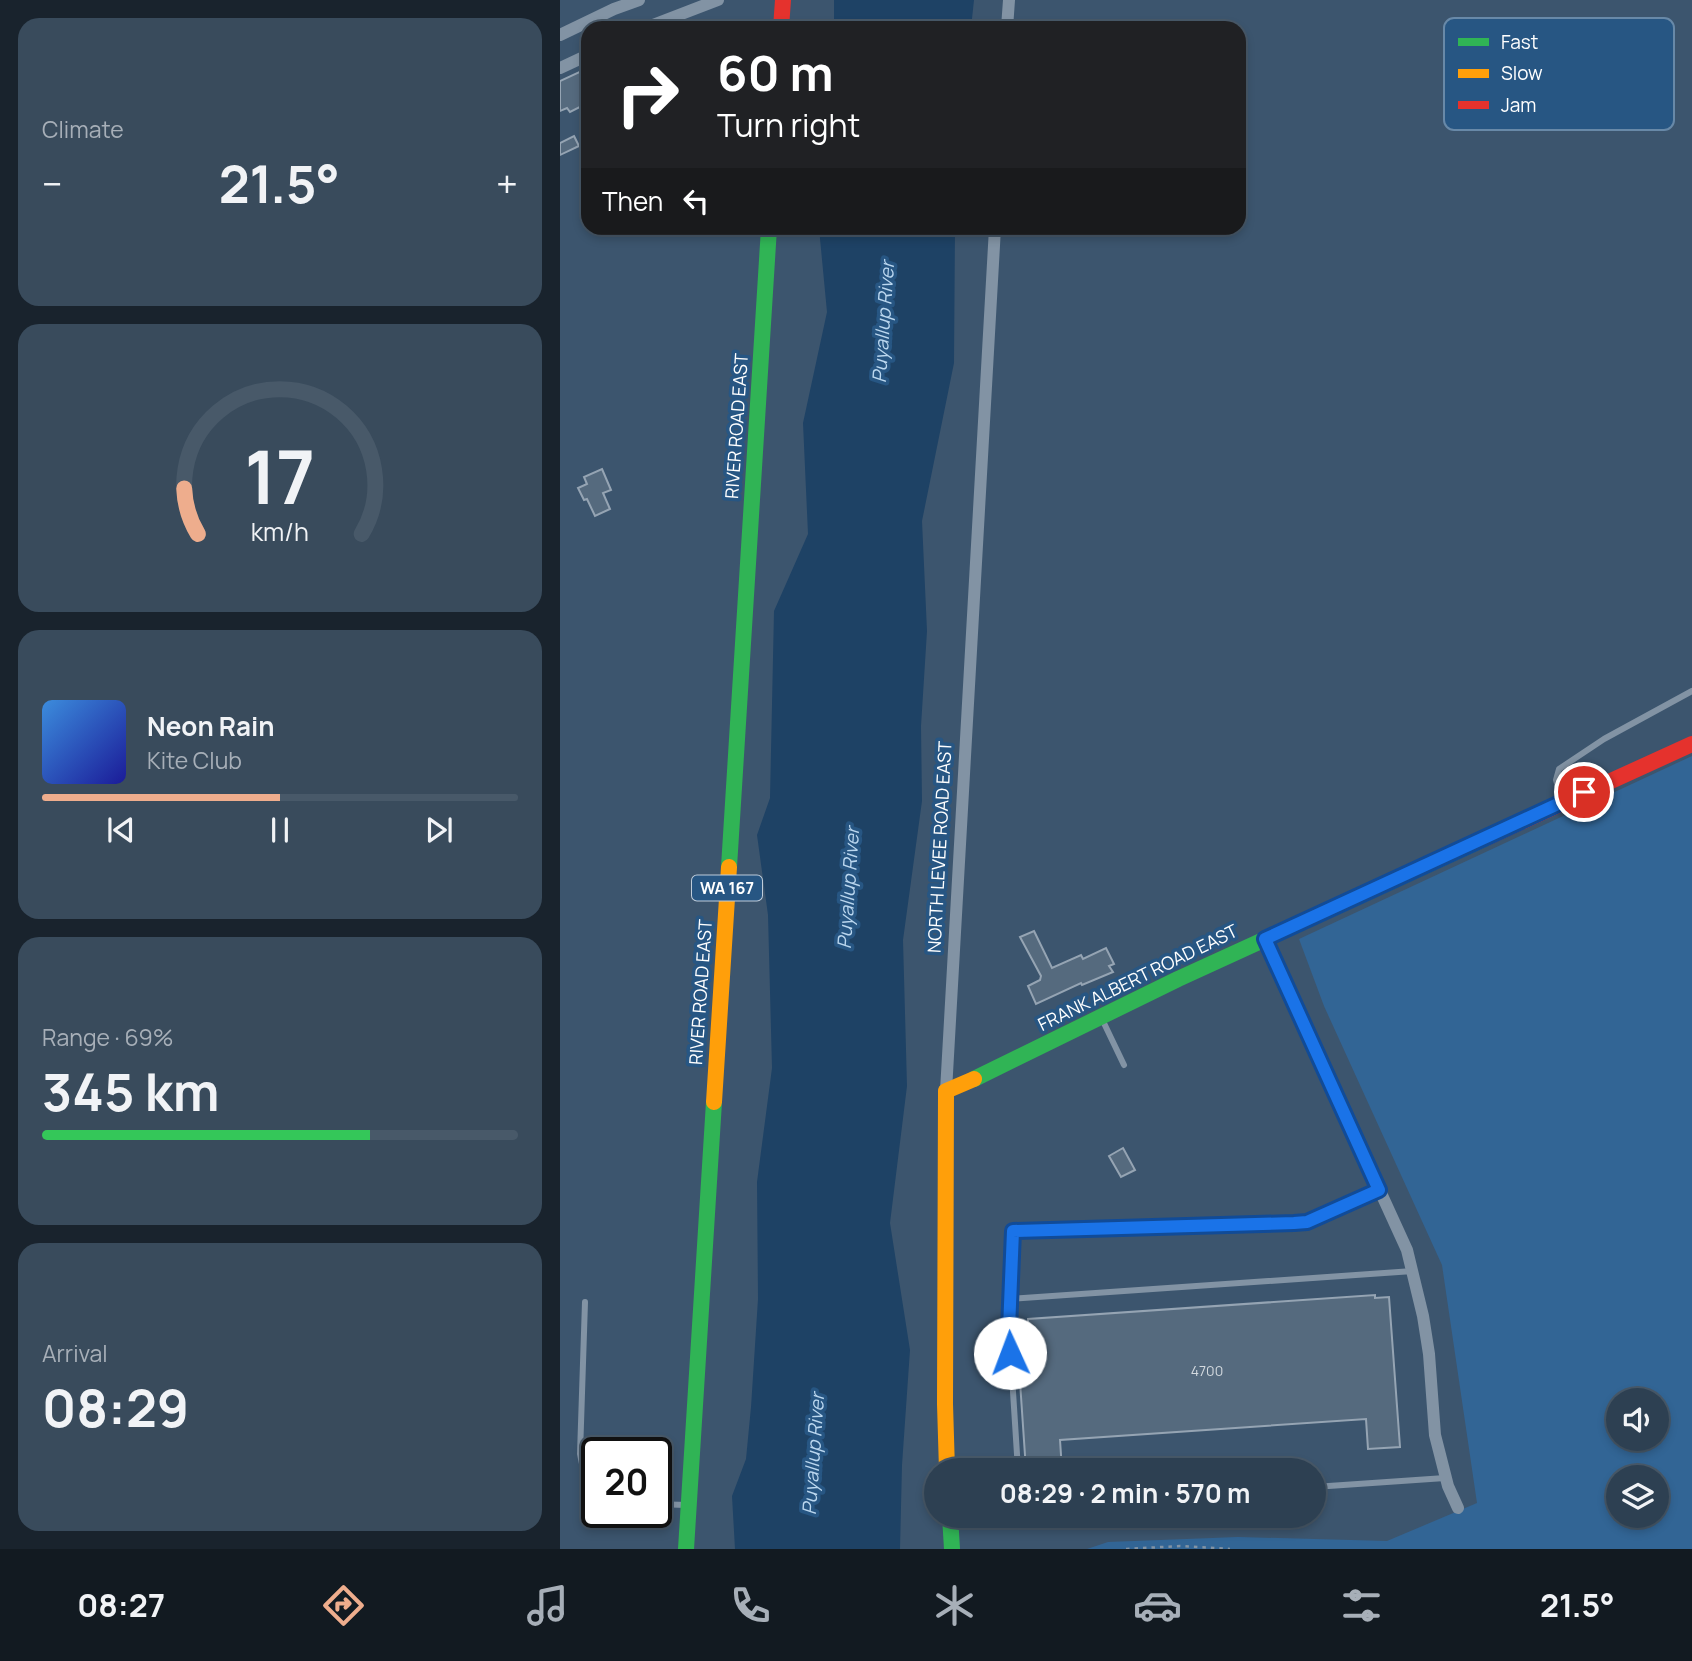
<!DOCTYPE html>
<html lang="en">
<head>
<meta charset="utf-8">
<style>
  :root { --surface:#2d4052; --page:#394b5c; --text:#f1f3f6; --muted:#a7afb8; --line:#485969; --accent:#eead8d }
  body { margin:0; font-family:Manrope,sans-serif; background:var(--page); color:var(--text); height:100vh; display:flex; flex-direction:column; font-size:26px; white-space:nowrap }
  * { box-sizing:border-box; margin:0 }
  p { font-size:23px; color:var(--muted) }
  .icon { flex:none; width:38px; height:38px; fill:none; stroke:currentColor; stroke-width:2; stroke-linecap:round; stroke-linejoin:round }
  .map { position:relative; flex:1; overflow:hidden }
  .sheet { display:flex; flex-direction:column; gap:18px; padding:18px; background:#19232d; width:560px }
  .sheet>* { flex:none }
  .hud { position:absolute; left:21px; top:21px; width:665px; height:214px; border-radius:21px; box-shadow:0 4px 10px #0003,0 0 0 2px var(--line); background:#202124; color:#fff; overflow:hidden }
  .tools { position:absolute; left:1046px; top:1388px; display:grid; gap:14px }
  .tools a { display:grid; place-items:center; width:63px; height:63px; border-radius:50%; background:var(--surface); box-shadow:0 4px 10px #0003,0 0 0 2px var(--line); font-size:35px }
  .speed { position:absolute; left:21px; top:1437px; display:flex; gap:14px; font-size:35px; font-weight:700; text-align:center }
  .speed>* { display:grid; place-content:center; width:91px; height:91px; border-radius:50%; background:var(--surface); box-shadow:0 4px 10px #0003,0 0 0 2px var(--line); line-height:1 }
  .speed .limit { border:4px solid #111; border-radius:10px; background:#fff; color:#111 }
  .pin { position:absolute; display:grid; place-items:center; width:60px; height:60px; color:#fff; margin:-30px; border:4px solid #fff; border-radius:50%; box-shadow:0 2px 7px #0007 }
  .me { position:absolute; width:77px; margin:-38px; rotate:358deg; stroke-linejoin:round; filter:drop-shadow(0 0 5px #0008) }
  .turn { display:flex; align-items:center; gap:24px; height:147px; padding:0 21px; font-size:32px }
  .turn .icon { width:91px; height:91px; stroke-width:2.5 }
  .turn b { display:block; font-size:49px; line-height:60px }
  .then { display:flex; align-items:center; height:66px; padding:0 21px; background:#0003; gap:14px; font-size:26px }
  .big { font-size:52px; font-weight:700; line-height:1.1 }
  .sheet .widget { flex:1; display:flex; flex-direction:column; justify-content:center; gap:10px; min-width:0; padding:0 24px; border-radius:21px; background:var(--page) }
  .sheet .dial { align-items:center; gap:0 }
  .dial svg { height:182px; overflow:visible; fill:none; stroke:var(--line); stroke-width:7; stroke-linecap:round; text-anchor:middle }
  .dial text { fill:var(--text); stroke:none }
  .song { display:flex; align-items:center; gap:21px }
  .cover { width:84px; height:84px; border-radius:10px; background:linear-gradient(135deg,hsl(210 70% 55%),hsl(240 70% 35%)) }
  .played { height:7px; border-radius:4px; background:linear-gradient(90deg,var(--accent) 50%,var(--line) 50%) }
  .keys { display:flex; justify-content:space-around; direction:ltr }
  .heat { display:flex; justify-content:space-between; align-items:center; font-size:38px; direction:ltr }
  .charge { height:10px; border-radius:5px; background:linear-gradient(90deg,#34c759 69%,var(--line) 0) }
  .trip { position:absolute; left:364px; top:1458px; width:402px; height:70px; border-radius:35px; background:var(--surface); box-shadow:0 4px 10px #0003,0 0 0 2px var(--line); font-weight:700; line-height:70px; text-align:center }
  .dock { display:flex; height:112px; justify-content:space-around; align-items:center; background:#121a21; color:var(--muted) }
  .dock .icon { width:49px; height:49px }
  .dock .current { color:var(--accent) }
  .dock b { font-size:32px; color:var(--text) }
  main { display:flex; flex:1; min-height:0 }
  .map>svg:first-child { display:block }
  .green { fill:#326595; fill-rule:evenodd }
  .water { fill:#1e4265 }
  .building { fill:#556a7e; stroke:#95a4b3; stroke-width:2 }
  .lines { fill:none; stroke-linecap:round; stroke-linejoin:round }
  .path { stroke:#8293a4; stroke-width:2.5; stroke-dasharray:3.5 5; stroke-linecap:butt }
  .lane { stroke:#8293a4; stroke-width:6 }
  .street { stroke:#8293a4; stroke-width:12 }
  .fast { stroke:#30b455; stroke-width:16 }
  .slow { stroke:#ff9f0a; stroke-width:16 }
  .jam { stroke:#e5322d; stroke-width:16 }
  .route-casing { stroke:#114b97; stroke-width:18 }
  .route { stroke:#1a73e8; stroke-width:12 }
  .labels { text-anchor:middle; stroke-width:7; stroke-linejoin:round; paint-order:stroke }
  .number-label { font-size:14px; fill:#d4dadf }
  .shield { fill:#275683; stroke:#beccda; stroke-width:2 }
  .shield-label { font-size:16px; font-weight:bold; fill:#fff }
  .street-label { font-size:18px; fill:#fff; stroke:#275683 }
  .water-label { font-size:19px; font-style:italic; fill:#bbd7ef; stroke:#275683 }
  .key { fill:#275683; stroke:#6889a8; stroke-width:2 }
  .key-label { font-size:19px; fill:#fff }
</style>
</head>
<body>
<main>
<section class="sheet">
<div class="widget"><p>Climate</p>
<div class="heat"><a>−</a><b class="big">21.5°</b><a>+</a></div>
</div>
<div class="widget dial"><svg viewBox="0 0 100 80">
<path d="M14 69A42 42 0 1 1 86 69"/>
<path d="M14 69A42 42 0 0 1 8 49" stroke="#eead8d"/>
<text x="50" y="56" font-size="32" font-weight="700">17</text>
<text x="50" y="72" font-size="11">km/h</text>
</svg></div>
<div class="widget">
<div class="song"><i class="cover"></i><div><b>Neon Rain</b><p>Kite Club</p></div></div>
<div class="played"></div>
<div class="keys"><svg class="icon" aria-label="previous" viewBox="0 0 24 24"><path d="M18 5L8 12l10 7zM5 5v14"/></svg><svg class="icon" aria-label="pause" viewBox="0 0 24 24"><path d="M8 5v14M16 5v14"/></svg><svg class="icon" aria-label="next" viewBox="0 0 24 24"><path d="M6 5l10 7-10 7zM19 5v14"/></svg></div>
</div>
<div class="widget"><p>Range · 69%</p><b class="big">345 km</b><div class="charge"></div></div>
<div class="widget"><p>Arrival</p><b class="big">08:29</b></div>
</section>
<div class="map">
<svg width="1132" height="1549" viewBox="0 0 1132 1549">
  <rect width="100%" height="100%" fill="#3c556e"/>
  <path class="green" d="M 1132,756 L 1132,1549 L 527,1549 L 548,1542 L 678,1537 L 827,1541 L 917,1503 L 882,1265 L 764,1006 L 739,939 ZM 1059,1400 L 1097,1400 L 1097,1438 L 1059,1438 ZM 1059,1477 L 1097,1477 L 1097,1516 L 1059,1516 Z"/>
  <path class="water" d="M 274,0 L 414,0 L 411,28 L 274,28 Z
    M 259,228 L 395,228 L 394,363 L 362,521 L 367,631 L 361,726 L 362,801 L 343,940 L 347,1086 L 330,1223 L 350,1350 L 342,1465 L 340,1549 L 175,1549 L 172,1496 L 186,1459 L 191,1407 L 198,1299 L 197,1182 L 212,1068 L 208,915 L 197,835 L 210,798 L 214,611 L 248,534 L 243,423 L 267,312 Z"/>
  <path class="building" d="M 28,68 L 28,103 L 10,112 L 7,108 L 0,111 L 0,81 Z
    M 14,136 L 19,146 L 0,155 L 0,143 Z
    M 42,469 L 51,490 L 43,493 L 50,509 L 35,516 L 27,499 L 24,500 L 18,488 L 27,484 L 24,477 Z
    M 474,931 L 492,968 L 521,955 L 523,959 L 546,948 L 554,964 L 549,966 L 553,972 L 522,985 L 521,983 L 476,1004 L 468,986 L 480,980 L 481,976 L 460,937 Z
    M 563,1148 L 575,1170 L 561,1177 L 549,1156 Z
    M 815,1295 L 815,1298 L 829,1297 L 840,1447 L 808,1449 L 806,1419 L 500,1440 L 502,1470 L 466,1470 L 456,1323 L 468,1322 L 468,1319 Z"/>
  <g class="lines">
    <path class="path" d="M 566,1549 L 620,1546 L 670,1549"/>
    <path class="lane" d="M 1002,801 L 996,780 L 999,769 L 1044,739 L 1132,691
      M 542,1019 L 564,1065
      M 450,1299 L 853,1271
      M 25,1302 L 20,1454 L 27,1489 L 37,1497
      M 458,1470 L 449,1329 L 453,1231 L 734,1223 L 747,1221 L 819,1190
      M 754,1487 L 885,1478
      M 96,1504 L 126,1505"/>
    <path class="street" d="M 85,28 L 158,0
      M 447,28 L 449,0
      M 0,35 L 54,9 L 79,0
      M 0,68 L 28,55
      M 705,939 L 847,1250 L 863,1316 L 869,1354 L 875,1435 L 888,1486 L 898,1508
      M 386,1091 L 435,228"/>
    <path class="fast" d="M 169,867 L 209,228
      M 414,1079 L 618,979 L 926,838
      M 390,1516 L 392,1549
      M 126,1549 L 154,1102"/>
    <path class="slow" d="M 154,1102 L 169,867
      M 387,1470 L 385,1404 L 386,1091 L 414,1079"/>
    <path class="jam" d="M 221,28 L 223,0
      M 926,838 L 1132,744"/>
  </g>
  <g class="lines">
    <g class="route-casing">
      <path id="route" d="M 450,1353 L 449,1329 L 453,1231 L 734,1223 L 747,1222 L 819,1190 L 705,939 L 1024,792"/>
    </g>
    <use href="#route" class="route"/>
  </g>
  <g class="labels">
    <g class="number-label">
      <text x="647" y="1376">4700</text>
    </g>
    <rect class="shield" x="132" y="875.5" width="70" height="25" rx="5"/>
    <g class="shield-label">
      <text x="167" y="894">WA 167</text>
    </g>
    <g class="street-label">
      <text transform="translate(177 426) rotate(-86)" y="6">RIVER ROAD EAST</text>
      <text transform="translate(380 847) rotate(-87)" y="6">NORTH LEVEE ROAD EAST</text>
      <text transform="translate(578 978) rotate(-26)" y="6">FRANK ALBERT ROAD EAST</text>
      <text transform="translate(141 992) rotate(-86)" y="6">RIVER ROAD EAST</text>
    </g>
    <g class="water-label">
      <text transform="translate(323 322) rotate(-86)" y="7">Puyallup River</text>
      <text transform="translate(288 888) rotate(-86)" y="7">Puyallup River</text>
      <text transform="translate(253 1454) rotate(-86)" y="7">Puyallup River</text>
    </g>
  </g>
  <rect x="884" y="18" width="230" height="112" rx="10" class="key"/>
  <rect x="898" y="38" width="31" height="8" fill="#30b455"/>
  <rect x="898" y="69" width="31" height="9" fill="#ff9f0a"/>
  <rect x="898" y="101" width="31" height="8" fill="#e5322d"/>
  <g class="key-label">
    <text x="941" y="49">Fast</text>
    <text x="941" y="80">Slow</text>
    <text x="941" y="112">Jam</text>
  </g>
</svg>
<div class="tools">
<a><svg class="icon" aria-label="sound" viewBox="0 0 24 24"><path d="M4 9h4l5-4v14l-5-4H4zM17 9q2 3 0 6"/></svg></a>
<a><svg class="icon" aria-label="layers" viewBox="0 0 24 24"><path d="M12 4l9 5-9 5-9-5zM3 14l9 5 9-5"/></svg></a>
</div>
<div class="speed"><div class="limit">20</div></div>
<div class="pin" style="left:1024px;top:792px;background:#d93025"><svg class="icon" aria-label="arrive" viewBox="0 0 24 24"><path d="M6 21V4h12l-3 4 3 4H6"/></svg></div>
<svg class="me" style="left:450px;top:1353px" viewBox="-20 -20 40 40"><circle r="19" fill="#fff"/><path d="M0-13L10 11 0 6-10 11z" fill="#1a73e8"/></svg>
<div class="trip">08:29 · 2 min · 570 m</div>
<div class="hud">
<div class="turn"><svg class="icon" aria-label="right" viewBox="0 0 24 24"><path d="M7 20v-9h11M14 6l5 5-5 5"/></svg><div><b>60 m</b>Turn right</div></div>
<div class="then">Then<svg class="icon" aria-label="left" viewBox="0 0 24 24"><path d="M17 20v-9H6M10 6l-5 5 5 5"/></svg></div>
</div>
</div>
</main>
<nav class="dock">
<b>08:27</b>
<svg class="icon current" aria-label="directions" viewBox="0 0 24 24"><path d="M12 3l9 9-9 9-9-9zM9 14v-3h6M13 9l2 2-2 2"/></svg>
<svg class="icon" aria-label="music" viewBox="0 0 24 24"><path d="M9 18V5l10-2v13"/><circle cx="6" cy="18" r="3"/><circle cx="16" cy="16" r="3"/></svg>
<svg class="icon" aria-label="phone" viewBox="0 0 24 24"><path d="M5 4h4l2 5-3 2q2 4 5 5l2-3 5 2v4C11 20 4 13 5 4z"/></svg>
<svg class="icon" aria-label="climate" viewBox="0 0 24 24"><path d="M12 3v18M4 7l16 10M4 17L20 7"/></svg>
<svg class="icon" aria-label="car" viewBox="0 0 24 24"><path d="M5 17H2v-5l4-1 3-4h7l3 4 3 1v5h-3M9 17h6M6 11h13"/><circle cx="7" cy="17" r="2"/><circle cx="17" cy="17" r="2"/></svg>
<svg class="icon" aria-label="filters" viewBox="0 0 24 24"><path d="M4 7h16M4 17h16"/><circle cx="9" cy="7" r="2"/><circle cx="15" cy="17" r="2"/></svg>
<b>21.5°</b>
</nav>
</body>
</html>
